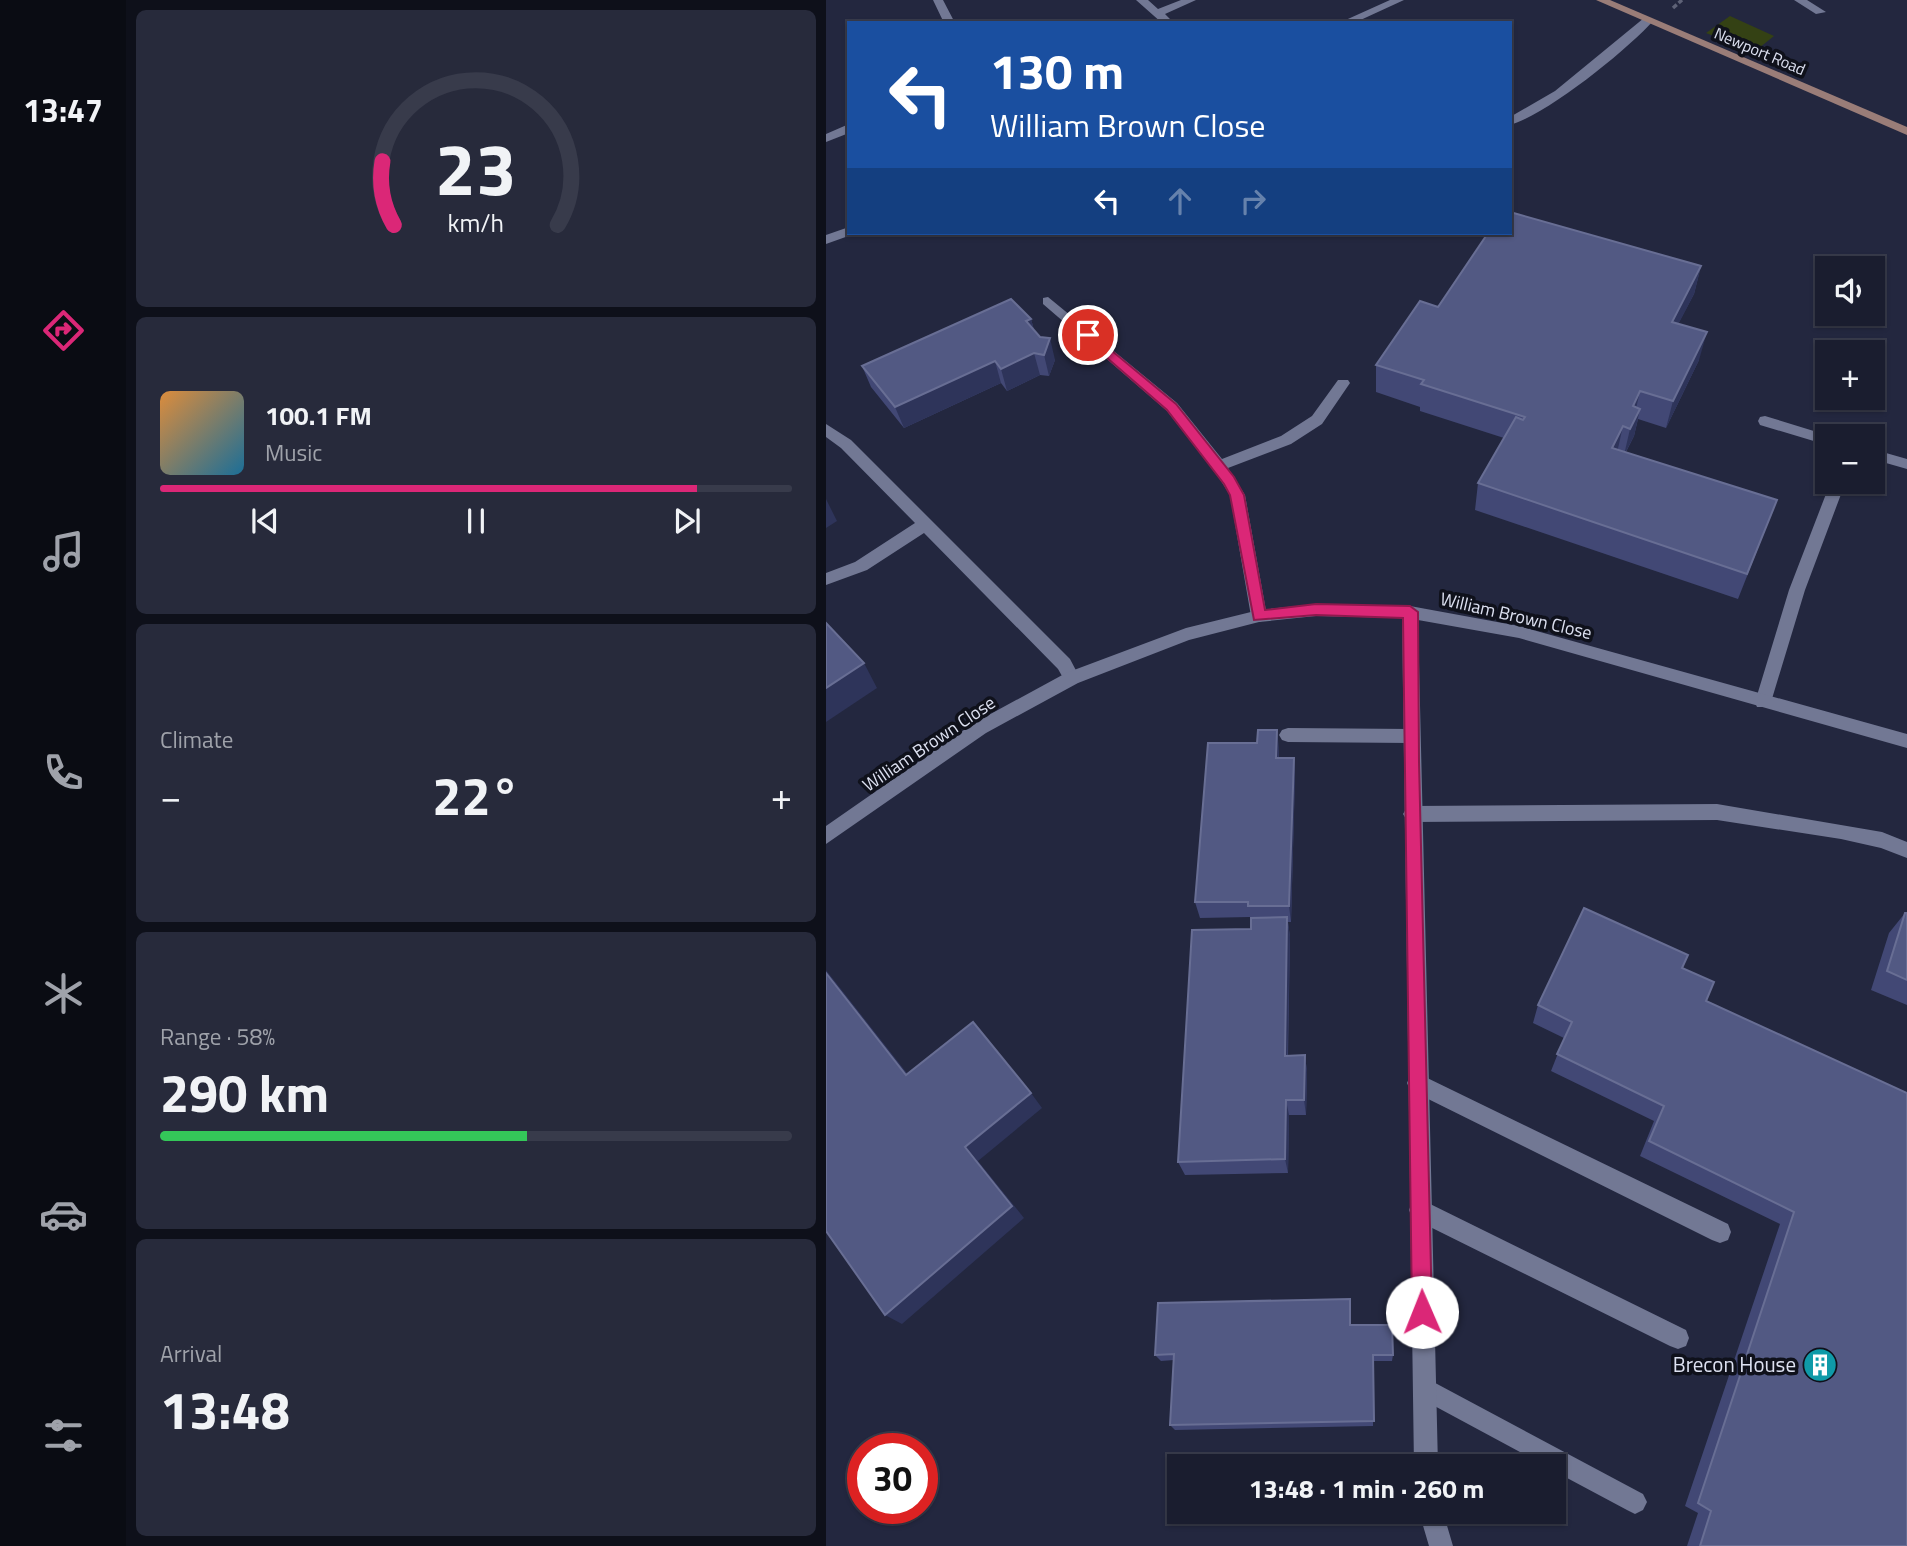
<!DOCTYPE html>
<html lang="en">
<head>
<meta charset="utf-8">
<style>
  :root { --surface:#1a1d2f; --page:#272a3b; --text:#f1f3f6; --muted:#9fa2aa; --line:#383b4b; --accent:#db2777 }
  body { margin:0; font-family:"Titillium Web",sans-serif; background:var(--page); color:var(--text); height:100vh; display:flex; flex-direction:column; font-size:26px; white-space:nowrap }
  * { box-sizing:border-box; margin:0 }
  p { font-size:23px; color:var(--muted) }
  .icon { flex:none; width:38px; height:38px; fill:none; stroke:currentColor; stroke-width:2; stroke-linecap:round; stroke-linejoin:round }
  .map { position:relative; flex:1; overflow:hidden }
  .panel { display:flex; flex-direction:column; gap:10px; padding:10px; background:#0e101a; width:700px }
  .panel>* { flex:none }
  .hud { position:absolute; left:21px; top:21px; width:665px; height:214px; border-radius:0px; box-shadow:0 2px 5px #0004,0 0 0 2px var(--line); background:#1a4fa0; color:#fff; overflow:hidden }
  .controls { position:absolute; left:989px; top:256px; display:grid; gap:14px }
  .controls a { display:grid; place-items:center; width:70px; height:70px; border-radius:0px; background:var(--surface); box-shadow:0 2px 5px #0004,0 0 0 2px var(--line); font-size:35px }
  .speed { position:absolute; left:21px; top:1433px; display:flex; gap:14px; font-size:35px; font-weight:700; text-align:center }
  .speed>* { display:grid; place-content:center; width:91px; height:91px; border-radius:50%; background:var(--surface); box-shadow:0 2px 5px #0004,0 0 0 2px var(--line); line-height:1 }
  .speed .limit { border:10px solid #d22; background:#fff; color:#111 }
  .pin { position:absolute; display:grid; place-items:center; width:60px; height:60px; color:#fff; margin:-30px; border:4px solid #fff; border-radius:50%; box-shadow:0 2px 7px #0007 }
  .me { position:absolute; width:77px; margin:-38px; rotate:359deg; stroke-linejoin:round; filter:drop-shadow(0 0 5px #0008) }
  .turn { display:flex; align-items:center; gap:24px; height:147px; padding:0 28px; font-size:32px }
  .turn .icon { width:91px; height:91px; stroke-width:2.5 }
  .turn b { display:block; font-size:49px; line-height:60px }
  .lanes { display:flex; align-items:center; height:66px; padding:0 28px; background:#0003; justify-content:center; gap:35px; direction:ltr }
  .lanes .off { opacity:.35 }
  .big { font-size:52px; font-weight:700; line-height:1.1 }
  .panel .widget { flex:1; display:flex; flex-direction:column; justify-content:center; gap:10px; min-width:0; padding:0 24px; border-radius:10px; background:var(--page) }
  .panel .dial { align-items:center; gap:0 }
  .dial svg { height:182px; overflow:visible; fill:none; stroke:var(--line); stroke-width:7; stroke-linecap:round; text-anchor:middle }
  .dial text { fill:var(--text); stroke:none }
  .song { display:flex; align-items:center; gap:21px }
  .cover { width:84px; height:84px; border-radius:10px; background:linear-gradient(135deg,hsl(30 70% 55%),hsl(200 70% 35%)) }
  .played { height:7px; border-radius:4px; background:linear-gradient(90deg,var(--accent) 85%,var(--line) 85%) }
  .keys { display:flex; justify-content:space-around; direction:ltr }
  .heat { display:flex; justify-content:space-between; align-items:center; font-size:38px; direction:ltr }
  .charge { height:10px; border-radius:5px; background:linear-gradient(90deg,#34c759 58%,var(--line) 0) }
  .trip { position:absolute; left:341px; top:1454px; width:399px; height:70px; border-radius:0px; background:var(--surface); box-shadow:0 2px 5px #0004,0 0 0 2px var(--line); font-weight:700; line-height:70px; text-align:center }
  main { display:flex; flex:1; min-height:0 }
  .tabs { display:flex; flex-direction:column; width:126px; justify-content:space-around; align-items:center; background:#0a0c13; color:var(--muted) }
  .tabs .icon { width:49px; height:49px }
  .tabs .on { color:var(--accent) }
  .tabs b { font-size:32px; color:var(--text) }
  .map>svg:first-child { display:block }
  .green { fill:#344114 }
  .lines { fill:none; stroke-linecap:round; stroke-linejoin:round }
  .path { stroke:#5e6277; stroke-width:3.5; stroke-dasharray:5 2.5; stroke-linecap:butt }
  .lane { fill:#727894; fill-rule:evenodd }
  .street { fill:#727894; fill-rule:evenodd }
  .secondary { fill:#9a7d78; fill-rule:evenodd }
  .wall { fill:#424875 }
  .shaded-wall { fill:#2e345a }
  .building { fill:#525983; stroke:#686e94; stroke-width:2 }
  .route { fill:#db2777; stroke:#8e194d; stroke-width:2 }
  .labels { text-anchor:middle; stroke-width:7; stroke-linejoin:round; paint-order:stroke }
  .far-street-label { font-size:16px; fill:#dde1f1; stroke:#0f111b }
  .street-label { font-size:18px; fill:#dde1f1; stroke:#0f111b }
  .near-poi-label { font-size:21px; fill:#dde1f1; stroke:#0f111b; text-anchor:end }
</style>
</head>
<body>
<main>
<nav class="tabs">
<b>13:47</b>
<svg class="icon on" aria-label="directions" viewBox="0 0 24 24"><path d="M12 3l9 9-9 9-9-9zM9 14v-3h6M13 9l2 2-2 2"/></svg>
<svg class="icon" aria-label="music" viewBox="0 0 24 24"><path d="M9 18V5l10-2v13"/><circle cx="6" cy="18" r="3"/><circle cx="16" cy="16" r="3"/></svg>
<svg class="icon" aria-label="phone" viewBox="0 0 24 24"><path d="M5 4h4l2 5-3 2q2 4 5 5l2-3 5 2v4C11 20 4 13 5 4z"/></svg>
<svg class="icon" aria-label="climate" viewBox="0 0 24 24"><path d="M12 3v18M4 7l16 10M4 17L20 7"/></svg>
<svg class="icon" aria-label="car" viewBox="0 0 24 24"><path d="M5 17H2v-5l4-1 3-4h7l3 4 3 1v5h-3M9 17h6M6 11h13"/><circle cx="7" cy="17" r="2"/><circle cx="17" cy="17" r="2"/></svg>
<svg class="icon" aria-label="filters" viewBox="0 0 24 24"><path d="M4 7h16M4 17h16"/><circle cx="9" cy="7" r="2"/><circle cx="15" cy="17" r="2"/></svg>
</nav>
<section class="panel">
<div class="widget dial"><svg viewBox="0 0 100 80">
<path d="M14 69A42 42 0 1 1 86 69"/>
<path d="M14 69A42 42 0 0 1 9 41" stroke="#db2777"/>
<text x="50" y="56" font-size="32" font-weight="700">23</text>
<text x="50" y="72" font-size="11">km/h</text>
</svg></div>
<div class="widget">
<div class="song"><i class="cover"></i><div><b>100.1 FM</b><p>Music</p></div></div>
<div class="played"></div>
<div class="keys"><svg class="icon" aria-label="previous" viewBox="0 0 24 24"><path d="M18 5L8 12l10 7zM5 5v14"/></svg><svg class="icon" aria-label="pause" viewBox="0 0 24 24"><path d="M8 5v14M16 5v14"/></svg><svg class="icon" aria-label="next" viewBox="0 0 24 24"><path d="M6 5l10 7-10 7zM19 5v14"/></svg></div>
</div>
<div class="widget"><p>Climate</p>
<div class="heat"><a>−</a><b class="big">22°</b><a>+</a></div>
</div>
<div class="widget"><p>Range · 58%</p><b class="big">290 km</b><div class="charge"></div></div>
<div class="widget"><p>Arrival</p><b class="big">13:48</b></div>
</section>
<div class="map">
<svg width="1081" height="1546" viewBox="0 0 1081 1546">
  <rect width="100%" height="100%" fill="#23273f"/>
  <path class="green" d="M 904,16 L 948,36 L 928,52 L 880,33 Z"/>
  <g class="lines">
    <path class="path" d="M 847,8 L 856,0"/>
    <path class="lane" d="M 564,0 L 578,0 L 528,23 L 513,23 Z
      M 968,0 L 981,0 L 1000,12 L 990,14 Z
      M 23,227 L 23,233 L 28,234 L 0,244 L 0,235 Z
      M 222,297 L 351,403 L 396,459 L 455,436 L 486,416 L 512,380 L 522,380 L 524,383 L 496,424 L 465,444 L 402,468 L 419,495 L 441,616 L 439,620 L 433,622 L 425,616 L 404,495 L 388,470 L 341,411 L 217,304 L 217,298 Z
      M 939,416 L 1004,436 L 1001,436 L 1001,445 L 934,425 L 932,421 L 934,417 Z
      M 0,424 L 25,440 L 244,659 L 254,678 L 252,683 L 240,683 L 232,669 L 98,533 L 41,570 L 0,585 L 0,573 L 29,562 L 89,523 L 15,448 L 0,437 Z
      M 1046,449 L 1081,459 L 1081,469 L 1046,459 Z
      M 1005,481 L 1020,481 L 979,590 L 945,702 L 943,707 L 931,707 L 929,702 L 963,590 Z
      M 462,728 L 585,729 L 591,731 L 594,736 L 591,741 L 585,743 L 462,742 L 456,740 L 453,735 L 456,730 Z
      M 891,804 L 1056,832 L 1081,842 L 1081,858 L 1055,848 L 1015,839 L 891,820 L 586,822 L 580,819 L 577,814 L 580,809 L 586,806 Z
      M 591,1073 L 902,1224 L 905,1232 L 902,1240 L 894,1243 L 886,1240 L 584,1090 L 581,1083 L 584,1076 Z
      M 594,1199 L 860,1330 L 863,1338 L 860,1346 L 852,1349 L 844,1346 L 586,1218 L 583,1210 L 586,1202 Z
      M 598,1377 L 817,1494 L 821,1502 L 817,1510 L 809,1514 L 801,1510 L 728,1471 L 728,1466 L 720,1466 L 590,1396 L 587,1388 L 590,1380 Z"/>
    <path class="street" d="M 107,0 L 117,0 L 129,23 L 118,23 Z
      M 310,0 L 322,0 L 332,9 L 355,0 L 370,0 L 339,14 L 348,23 L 336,23 Z
      M 818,18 L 828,20 C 801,50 722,114 684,125 L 684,117 L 729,91 Z
      M 23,124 L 23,133 L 0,142 L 0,134 Z
      M 490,604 L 584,606 L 693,626 L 1081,734 L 1081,748 L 693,638 L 592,620 L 612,1466 L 588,1466 L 576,618 L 490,616 L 433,622 L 363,640 L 252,683 L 160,733 L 0,844 L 0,826 L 148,723 L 240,673 L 360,628 L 433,610 Z
      M 593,1512 L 617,1512 L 627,1546 L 603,1546 Z"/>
    <path class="secondary" d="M 770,0 L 784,0 L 1081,127 L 1081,135 Z"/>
  </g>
  <path class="wall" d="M 875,266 L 868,294 L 852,324 L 873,360 L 840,428 L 812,419 L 808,436 L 800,452 L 951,500 L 912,599 L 649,510 L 652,483 L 678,438 L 594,411 L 594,407 L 550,392 L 550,365 L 612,307 Z
    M 205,319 L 208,330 L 229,360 L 223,376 L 214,375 L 181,391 L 175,383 L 78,428 L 45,387 L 36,366 Z
    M 453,748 L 453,758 L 468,758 L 469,776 L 465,922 L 462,922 L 464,937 L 462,1056 L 479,1055 L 481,1072 L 480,1115 L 463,1115 L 462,1173 L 359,1175 L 352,1162 L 425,929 L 425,922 L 424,917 L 374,918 L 369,902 Z
    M 1079,913 L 1081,913 L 1081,1005 L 1045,990 L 1063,933 Z
    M 856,968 L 880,1001 L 1081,1093 L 1081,1546 L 861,1546 L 872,1513 L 859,1506 L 954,1224 L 814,1156 L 828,1121 L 725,1071 L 738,1038 L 707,1023 L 712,1005 Z
    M 525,1325 L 567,1355 L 566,1361 L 547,1361 L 547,1426 L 349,1430 L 344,1425 L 348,1360 L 335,1361 L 329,1355 Z"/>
  <path class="shaded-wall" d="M 875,266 L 868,294 L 839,350 L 846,322 Z
    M 205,319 L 211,341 L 200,321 Z
    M 881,332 L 873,360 L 840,428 L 847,401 Z
    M 224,338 L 229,360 L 223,376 L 218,355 Z
    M 208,353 L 214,375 L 181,391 L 175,369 Z
    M 169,361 L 175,383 L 78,428 L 69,407 Z
    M 814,391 L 808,418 L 807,406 Z
    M 814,409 L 808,436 L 798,455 L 804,429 Z
    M 797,426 L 791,453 L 786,448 Z
    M 0,499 L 11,521 L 0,528 Z
    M 38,663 L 51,688 L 0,722 L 0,688 Z
    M 451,730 L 453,748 L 452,776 L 450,758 Z
    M 468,758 L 469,776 L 465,922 L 463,906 Z
    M 461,917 L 464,937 L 461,1072 L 459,1056 Z
    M 0,970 L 95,1091 L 80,1075 L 0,973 Z
    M 479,1055 L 481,1072 L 480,1115 L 478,1100 Z
    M 205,1093 L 216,1108 L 152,1161 L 198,1218 L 76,1324 L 59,1315 L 139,1147 Z
    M 460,1100 L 463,1115 L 462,1173 L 459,1159 Z"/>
  <path class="building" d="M 684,212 L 875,266 L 846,322 L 881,332 L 847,401 L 814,391 L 807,406 L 814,409 L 804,429 L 797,426 L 786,448 L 951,500 L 921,574 L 652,483 L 690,417 L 697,420 L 699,417 L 595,384 L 598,380 L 550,365 L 594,301 L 612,307 L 662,233 L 684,233 Z
    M 185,299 L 205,319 L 200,321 L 214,337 L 224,338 L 218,355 L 208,353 L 175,369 L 169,361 L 69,407 L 36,366 Z
    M 0,623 L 38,663 L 0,688 Z
    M 432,730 L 451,730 L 450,758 L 468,758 L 463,906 L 422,906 L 422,902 L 369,902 L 382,743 L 431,743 Z
    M 758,908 L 862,955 L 856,968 L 888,982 L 880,1001 L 1081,1093 L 1081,1546 L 874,1546 L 885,1511 L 872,1503 L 968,1212 L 823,1141 L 838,1106 L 731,1054 L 746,1022 L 712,1005 Z
    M 1079,913 L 1081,913 L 1081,980 L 1061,971 Z
    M 461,917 L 459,1056 L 479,1055 L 478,1100 L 460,1100 L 459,1159 L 352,1162 L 366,930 L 425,929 L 425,918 Z
    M 0,973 L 80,1075 L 147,1022 L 205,1093 L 139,1147 L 186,1206 L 59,1315 L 0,1231 Z
    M 524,1299 L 524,1325 L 566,1325 L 567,1355 L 547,1355 L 548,1421 L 344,1425 L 348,1354 L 329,1355 L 332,1303 Z"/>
  <path class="route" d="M 262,331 L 350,404 L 408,477 L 418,495 L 439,610 L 490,604 L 584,606 L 592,612 L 593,762 L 606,1312 L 603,1319 L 596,1322 L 589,1319 L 586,1312 L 577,618 L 490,615 L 428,620 L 404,495 L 398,484 L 341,410 L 258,338 L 258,333 Z"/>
  <defs>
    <g id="building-disc" transform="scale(1.75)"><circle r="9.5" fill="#0f9aa8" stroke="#0f111b"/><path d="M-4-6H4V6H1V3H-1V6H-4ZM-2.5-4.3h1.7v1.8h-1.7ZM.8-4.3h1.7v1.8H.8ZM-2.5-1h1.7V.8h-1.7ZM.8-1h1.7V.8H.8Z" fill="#fff"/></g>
  </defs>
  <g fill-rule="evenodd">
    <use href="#building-disc" x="994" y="1365"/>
  </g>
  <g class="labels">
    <g class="far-street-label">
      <text transform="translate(934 51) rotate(23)" y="6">Newport Road</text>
    </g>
    <g class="street-label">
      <text transform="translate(690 616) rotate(13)" y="6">William Brown Close</text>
      <text transform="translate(103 744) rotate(-34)" y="6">William Brown Close</text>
    </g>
    <g class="near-poi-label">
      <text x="970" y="1372">Brecon House</text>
    </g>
  </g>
</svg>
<div class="controls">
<a><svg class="icon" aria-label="sound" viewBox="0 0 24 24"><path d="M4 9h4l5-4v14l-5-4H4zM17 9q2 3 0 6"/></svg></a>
<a>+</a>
<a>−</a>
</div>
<div class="speed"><div class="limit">30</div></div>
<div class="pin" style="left:262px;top:335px;background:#d93025"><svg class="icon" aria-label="arrive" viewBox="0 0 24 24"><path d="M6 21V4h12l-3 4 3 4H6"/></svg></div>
<svg class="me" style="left:596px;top:1312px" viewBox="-20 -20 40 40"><circle r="19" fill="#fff"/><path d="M0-13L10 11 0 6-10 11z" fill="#db2777"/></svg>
<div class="trip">13:48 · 1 min · 260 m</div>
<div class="hud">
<div class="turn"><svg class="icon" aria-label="left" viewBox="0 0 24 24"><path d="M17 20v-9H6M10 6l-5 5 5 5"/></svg><div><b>130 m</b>William Brown Close</div></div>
<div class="lanes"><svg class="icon" aria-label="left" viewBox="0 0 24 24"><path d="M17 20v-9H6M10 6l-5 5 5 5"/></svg><svg class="icon off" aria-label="ahead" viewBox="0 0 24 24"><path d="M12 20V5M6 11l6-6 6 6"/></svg><svg class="icon off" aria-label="right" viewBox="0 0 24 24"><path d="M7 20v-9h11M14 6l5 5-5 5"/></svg></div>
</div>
</div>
</main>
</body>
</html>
